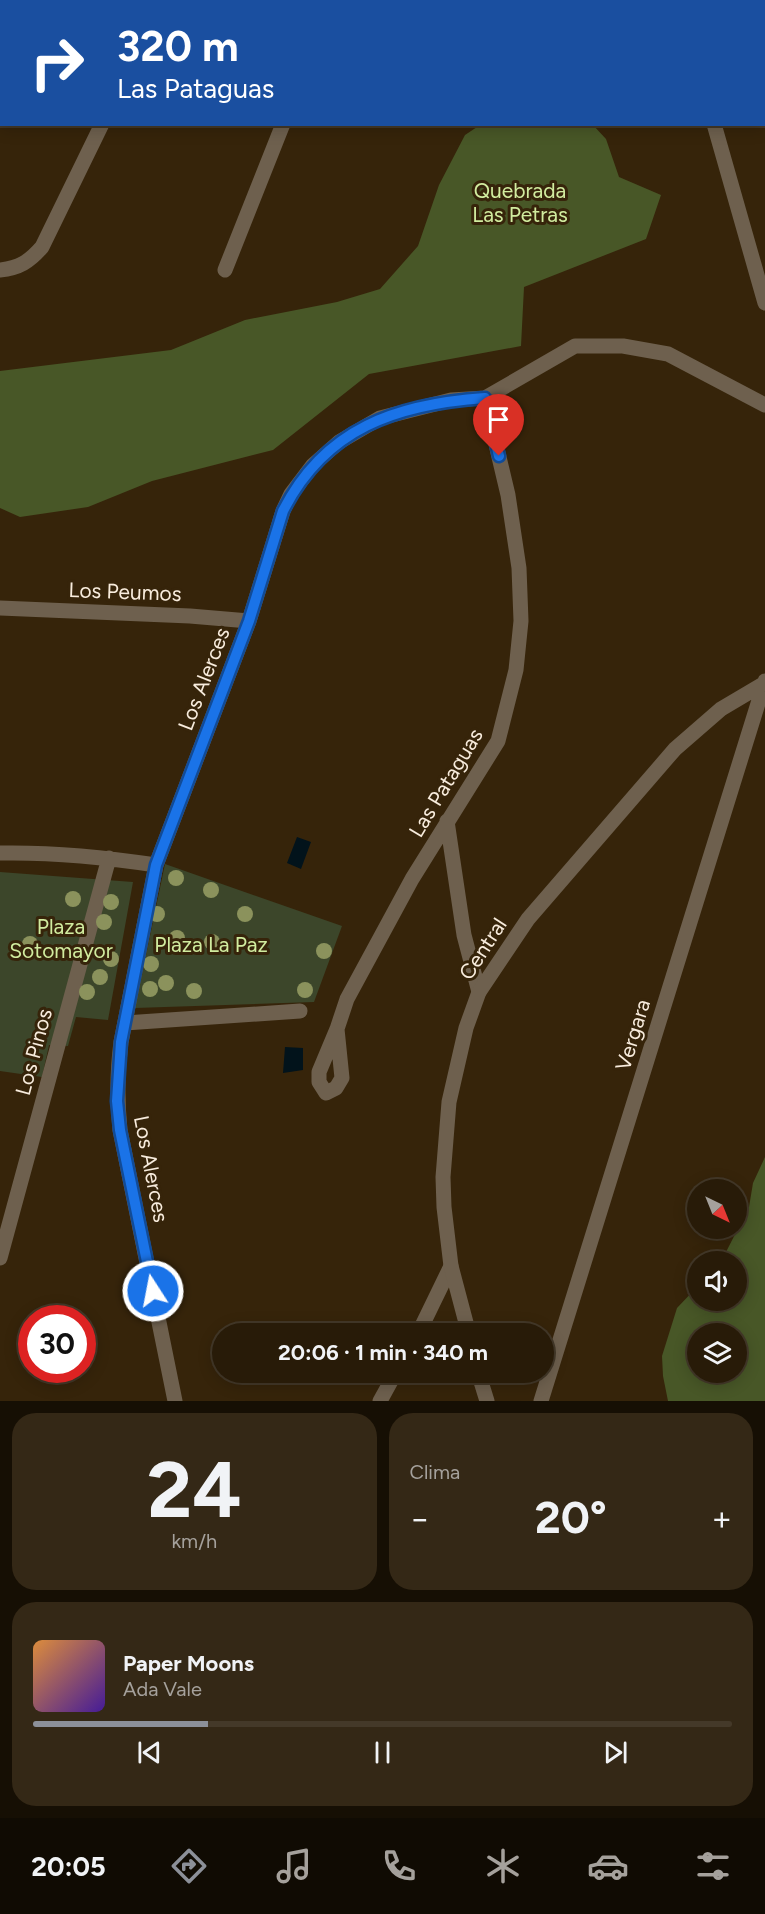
<!DOCTYPE html>
<html lang="es">
<head>
<meta charset="utf-8">
<style>
  :root { --surface:#281b08; --page:#342816; --text:#f1f3f6; --muted:#a5a19c; --line:#443929; --accent:#8c9099 }
  body { margin:0; font-family:Figtree,sans-serif; background:var(--page); color:var(--text); height:100vh; display:flex; flex-direction:column; font-size:22px; white-space:nowrap }
  * { box-sizing:border-box; margin:0 }
  p { font-size:20px; color:var(--muted) }
  .icon { flex:none; width:33px; height:33px; fill:none; stroke:currentColor; stroke-width:2; stroke-linecap:round; stroke-linejoin:round }
  .map { position:relative; height:1401px; overflow:hidden }
  .drawer { display:flex; flex-direction:column; gap:12px; padding:12px; background:#160f04; flex:1 }
  .drawer>* { flex:none }
  .guide { position:absolute; left:0px; top:0px; width:765px; height:126px; box-shadow:0 3px 15px #0003,0 0 0 2px var(--line); background:#1a4fa0; color:#fff; overflow:hidden }
  .needle { width:39px; rotate:137deg }
  .buttons { position:absolute; left:687px; top:1179px; display:grid; gap:12px }
  .buttons a { display:grid; place-items:center; width:60px; height:60px; border-radius:50%; background:var(--surface); box-shadow:0 3px 15px #0003,0 0 0 2px var(--line); font-size:30px }
  .speed { position:absolute; left:18px; top:1305px; display:flex; gap:12px; font-size:30px; font-weight:700; text-align:center }
  .speed>* { display:grid; place-content:center; width:78px; height:78px; border-radius:50%; background:var(--surface); box-shadow:0 3px 15px #0003,0 0 0 2px var(--line); line-height:1 }
  .speed .limit { border:9px solid #d22; background:#fff; color:#111 }
  .pin { position:absolute; display:grid; place-items:center; width:51px; height:51px; color:#fff; margin:-62px -26px; border-radius:50% 50% 50% 0; rotate:-45deg; box-shadow:0 0 6px #0007 }
  .pin .icon { rotate:45deg }
  .me { position:absolute; width:66px; margin:-33px; rotate:349deg; stroke-linejoin:round; filter:drop-shadow(0 0 4px #0008) }
  .turn { display:flex; align-items:center; gap:21px; height:126px; padding:0 18px; font-size:27px }
  .turn .icon { width:78px; height:78px; stroke-width:2.5 }
  .turn b { display:block; font-size:42px; line-height:51px }
  .big { font-size:45px; font-weight:700; line-height:1.1 }
  .drawer .card { flex:1; display:flex; flex-direction:column; justify-content:center; gap:9px; min-width:0; padding:0 21px; border-radius:24px; background:var(--page) }
  .drawer .dial { align-items:center; gap:0 }
  .dial b { font-size:78px; line-height:1 }
  .song { display:flex; align-items:center; gap:18px }
  .cover { width:72px; height:72px; border-radius:9px; background:linear-gradient(135deg,hsl(30 70% 55%),hsl(260 70% 35%)) }
  .played { height:6px; border-radius:3px; background:linear-gradient(90deg,var(--accent) 25%,var(--line) 25%) }
  .keys { display:flex; justify-content:space-around; direction:ltr }
  .heat { display:flex; justify-content:space-between; align-items:center; font-size:33px; direction:ltr }
  .drawer .tiles { flex:1; display:grid; gap:12px; grid-template-columns:1fr 1fr }
  .card:last-child { grid-column:span 2 }
  .trip { position:absolute; left:212px; top:1323px; width:342px; height:60px; border-radius:30px; background:var(--surface); box-shadow:0 3px 15px #0003,0 0 0 2px var(--line); font-weight:700; line-height:60px; text-align:center }
  .menu { display:flex; height:96px; justify-content:space-around; align-items:center; background:#100b03; color:var(--muted) }
  .menu .icon { width:42px; height:42px }
  .menu .selected { color:var(--accent) }
  .menu b { font-size:27px; color:var(--text) }
  .map>svg:first-child { display:block }
  .green { fill:#3c462a }
  .forest { fill:#485727; fill-rule:evenodd }
  .water { fill:#02131b }
  .lines { fill:none; stroke-linecap:round; stroke-linejoin:round }
  .minor { stroke:#6e604e; stroke-width:15 }
  .tertiary { stroke:#6e604e; stroke-width:15 }
  .tree { fill:#8b925c }
  .route-casing { stroke:#114b97; stroke-width:15 }
  .route { stroke:#1a73e8; stroke-width:10 }
  .labels { text-anchor:middle; stroke-width:6; stroke-linejoin:round; paint-order:stroke }
  .park-label { font-size:21px; fill:#d1ec9f; stroke:#36240a }
  .street-label { font-size:21px; fill:#f8ecdd; stroke:#36240a }
</style>
</head>
<body>
<div class="map">
<svg width="765" height="1401" viewBox="0 0 765 1401">
  <rect width="100%" height="100%" fill="#36240a"/>
  <path class="green" d="M 165,864 L 342,926 L 314,1002 L 135,1008 Z
    M 0,872 L 133,882 L 108,1020 L 76,1017 L 68,1046 L 49,1045 L 42,1077 L 0,1071 Z"/>
  <path class="forest" d="M 480,125 L 593,125 L 606,139 L 619,177 L 661,195 L 646,239 L 524,287 L 521,346 L 369,374 L 273,450 L 152,481 L 88,507 L 20,517 L 0,508 L 0,371 L 171,350 L 245,320 L 337,302 L 380,289 L 418,246 L 439,185 L 465,135 Z
    M 765,1157 L 765,1401 L 668,1401 L 663,1376 L 662,1356 L 677,1308 L 697,1287 L 698,1300 L 736,1300 L 736,1262 L 718,1261 L 726,1252 L 749,1207 L 753,1183 ZM 698,1334 L 736,1334 L 736,1372 L 698,1372 Z"/>
  <path class="water" d="M 297,837 L 311,842 L 301,869 L 287,863 Z
    M 285,1047 L 303,1048 L 303,1070 L 283,1073 Z"/>
  <g class="lines">
    <path class="minor" d="M 156,2 L 157,0
      M 374,2 L 375,0
      M 509,2 L 510,0
      M 717,2 L 717,0
      M 0,70 L 2,70
      M 0,270 C 19,268 29,262 42,247 L 102,124
      M 225,270 L 283,124
      M 0,608 L 190,616 L 249,621
      M 447,821 L 464,935 L 479,992
      M 0,853 C 53,852 104,857 156,865
      M 125,1023 L 300,1011
      M 337,1029 L 347,999 L 412,879 L 498,741 L 516,670 L 521,621 L 519,568 L 508,495 L 485,398
      M 337,1029 L 342,1078 L 336,1088 L 326,1093 L 319,1082 L 319,1072 Z
      M 0,1258 L 109,858
      M 418,1334 L 451,1266
      M 175,1401 L 120,1130 C 117,1100 117,1072 121,1042 L 156,865 L 249,621 L 283,511 L 291,494 L 313,465 L 339,442 L 380,418 L 451,400 L 485,398 L 575,346 L 623,346 L 668,354 L 765,405
      M 380,1401 L 396,1372"/>
    <path class="tertiary" d="M 679,0 L 679,2
      M 764,101 L 765,101
      M 714,124 L 765,303
      M 469,1334 L 451,1266 L 444,1207 L 443,1177 L 449,1102 L 466,1028 L 479,992 L 528,919 L 675,749 L 721,709 L 765,683
      M 478,1372 L 487,1401
      M 541,1401 L 765,681"/>
  </g>
  <g class="tree">
    <circle cx="176" cy="878" r="8"/>
    <circle cx="211" cy="890" r="8"/>
    <circle cx="73" cy="899" r="8"/>
    <circle cx="111" cy="902" r="8"/>
    <circle cx="157" cy="914" r="8"/>
    <circle cx="245" cy="914" r="8"/>
    <circle cx="104" cy="922" r="8"/>
    <circle cx="177" cy="938" r="8"/>
    <circle cx="212" cy="942" r="8"/>
    <circle cx="30" cy="944" r="8"/>
    <circle cx="324" cy="951" r="8"/>
    <circle cx="111" cy="959" r="8"/>
    <circle cx="151" cy="964" r="8"/>
    <circle cx="100" cy="977" r="8"/>
    <circle cx="166" cy="983" r="8"/>
    <circle cx="150" cy="989" r="8"/>
    <circle cx="305" cy="990" r="8"/>
    <circle cx="194" cy="991" r="8"/>
    <circle cx="87" cy="992" r="8"/>
  </g>
  <g class="lines">
    <g class="route-casing">
      <path id="route" d="M 153,1291 L 120,1130 L 117,1101 L 121,1042 L 156,865 L 249,621 L 283,511 C 325,428 397,404 485,398 L 499,456"/>
    </g>
    <use href="#route" class="route"/>
  </g>
  <g class="labels">
    <g class="park-label">
      <text x="520" y="198">Quebrada<tspan x="520" dy="24">Las Petras</tspan></text>
      <text x="61" y="934">Plaza<tspan x="61" dy="24">Sotomayor</tspan></text>
      <text x="211" y="952">Plaza La Paz</text>
    </g>
    <g class="street-label">
      <text transform="translate(125 592) rotate(2)" y="7">Los Peumos</text>
      <text transform="translate(204 679) rotate(-69)" y="7">Los Alerces</text>
      <text transform="translate(446 783) rotate(-59)" y="7">Las Pataguas</text>
      <text transform="translate(483 949) rotate(-57)" y="7">Central</text>
      <text transform="translate(633 1035) rotate(-73)" y="7">Vergara</text>
      <text transform="translate(34 1052) rotate(-75)" y="7">Los Pinos</text>
      <text transform="translate(151 1169) rotate(79)" y="7">Los Alerces</text>
    </g>
  </g>
</svg>
<div class="buttons">
<a><svg class="needle" viewBox="-14 -14 28 28"><path d="M0-13l5 13h-10z" fill="#e53935"/><path d="M0 13l5-13h-10z" fill="#a5a19c"/></svg></a>
<a><svg class="icon" aria-label="sound" viewBox="0 0 24 24"><path d="M4 9h4l5-4v14l-5-4H4zM17 9q2 3 0 6"/></svg></a>
<a><svg class="icon" aria-label="layers" viewBox="0 0 24 24"><path d="M12 4l9 5-9 5-9-5zM3 14l9 5 9-5"/></svg></a>
</div>
<div class="speed"><div class="limit">30</div></div>
<div class="pin" style="left:499px;top:456px;background:#d93025"><svg class="icon" aria-label="arrive" viewBox="0 0 24 24"><path d="M6 21V4h12l-3 4 3 4H6"/></svg></div>
<svg class="me" style="left:153px;top:1291px" viewBox="-20 -20 40 40"><circle r="17" fill="#1a73e8" stroke="#fff" stroke-width="3"/><path d="M0-11L8 9 0 5-8 9z" fill="#fff"/></svg>
<div class="trip">20:06 · 1 min · 340 m</div>
<div class="guide">
<div class="turn"><svg class="icon" aria-label="right" viewBox="0 0 24 24"><path d="M7 20v-9h11M14 6l5 5-5 5"/></svg><div><b>320 m</b>Las Pataguas</div></div>
</div>
</div>
<section class="drawer">
<div class="tiles">
<div class="card dial"><b>24</b><p>km/h</p></div>
<div class="card"><p>Clima</p>
<div class="heat"><a>−</a><b class="big">20°</b><a>+</a></div>
</div>
<div class="card">
<div class="song"><i class="cover"></i><div><b>Paper Moons</b><p>Ada Vale</p></div></div>
<div class="played"></div>
<div class="keys"><svg class="icon" aria-label="previous" viewBox="0 0 24 24"><path d="M18 5L8 12l10 7zM5 5v14"/></svg><svg class="icon" aria-label="pause" viewBox="0 0 24 24"><path d="M8 5v14M16 5v14"/></svg><svg class="icon" aria-label="next" viewBox="0 0 24 24"><path d="M6 5l10 7-10 7zM19 5v14"/></svg></div>
</div>
</div>
</section>
<nav class="menu">
<b>20:05</b>
<svg class="icon selected" aria-label="directions" viewBox="0 0 24 24"><path d="M12 3l9 9-9 9-9-9zM9 14v-3h6M13 9l2 2-2 2"/></svg>
<svg class="icon" aria-label="music" viewBox="0 0 24 24"><path d="M9 18V5l10-2v13"/><circle cx="6" cy="18" r="3"/><circle cx="16" cy="16" r="3"/></svg>
<svg class="icon" aria-label="phone" viewBox="0 0 24 24"><path d="M5 4h4l2 5-3 2q2 4 5 5l2-3 5 2v4C11 20 4 13 5 4z"/></svg>
<svg class="icon" aria-label="climate" viewBox="0 0 24 24"><path d="M12 3v18M4 7l16 10M4 17L20 7"/></svg>
<svg class="icon" aria-label="car" viewBox="0 0 24 24"><path d="M5 17H2v-5l4-1 3-4h7l3 4 3 1v5h-3M9 17h6M6 11h13"/><circle cx="7" cy="17" r="2"/><circle cx="17" cy="17" r="2"/></svg>
<svg class="icon" aria-label="filters" viewBox="0 0 24 24"><path d="M4 7h16M4 17h16"/><circle cx="9" cy="7" r="2"/><circle cx="15" cy="17" r="2"/></svg>
</nav>
</body>
</html>
